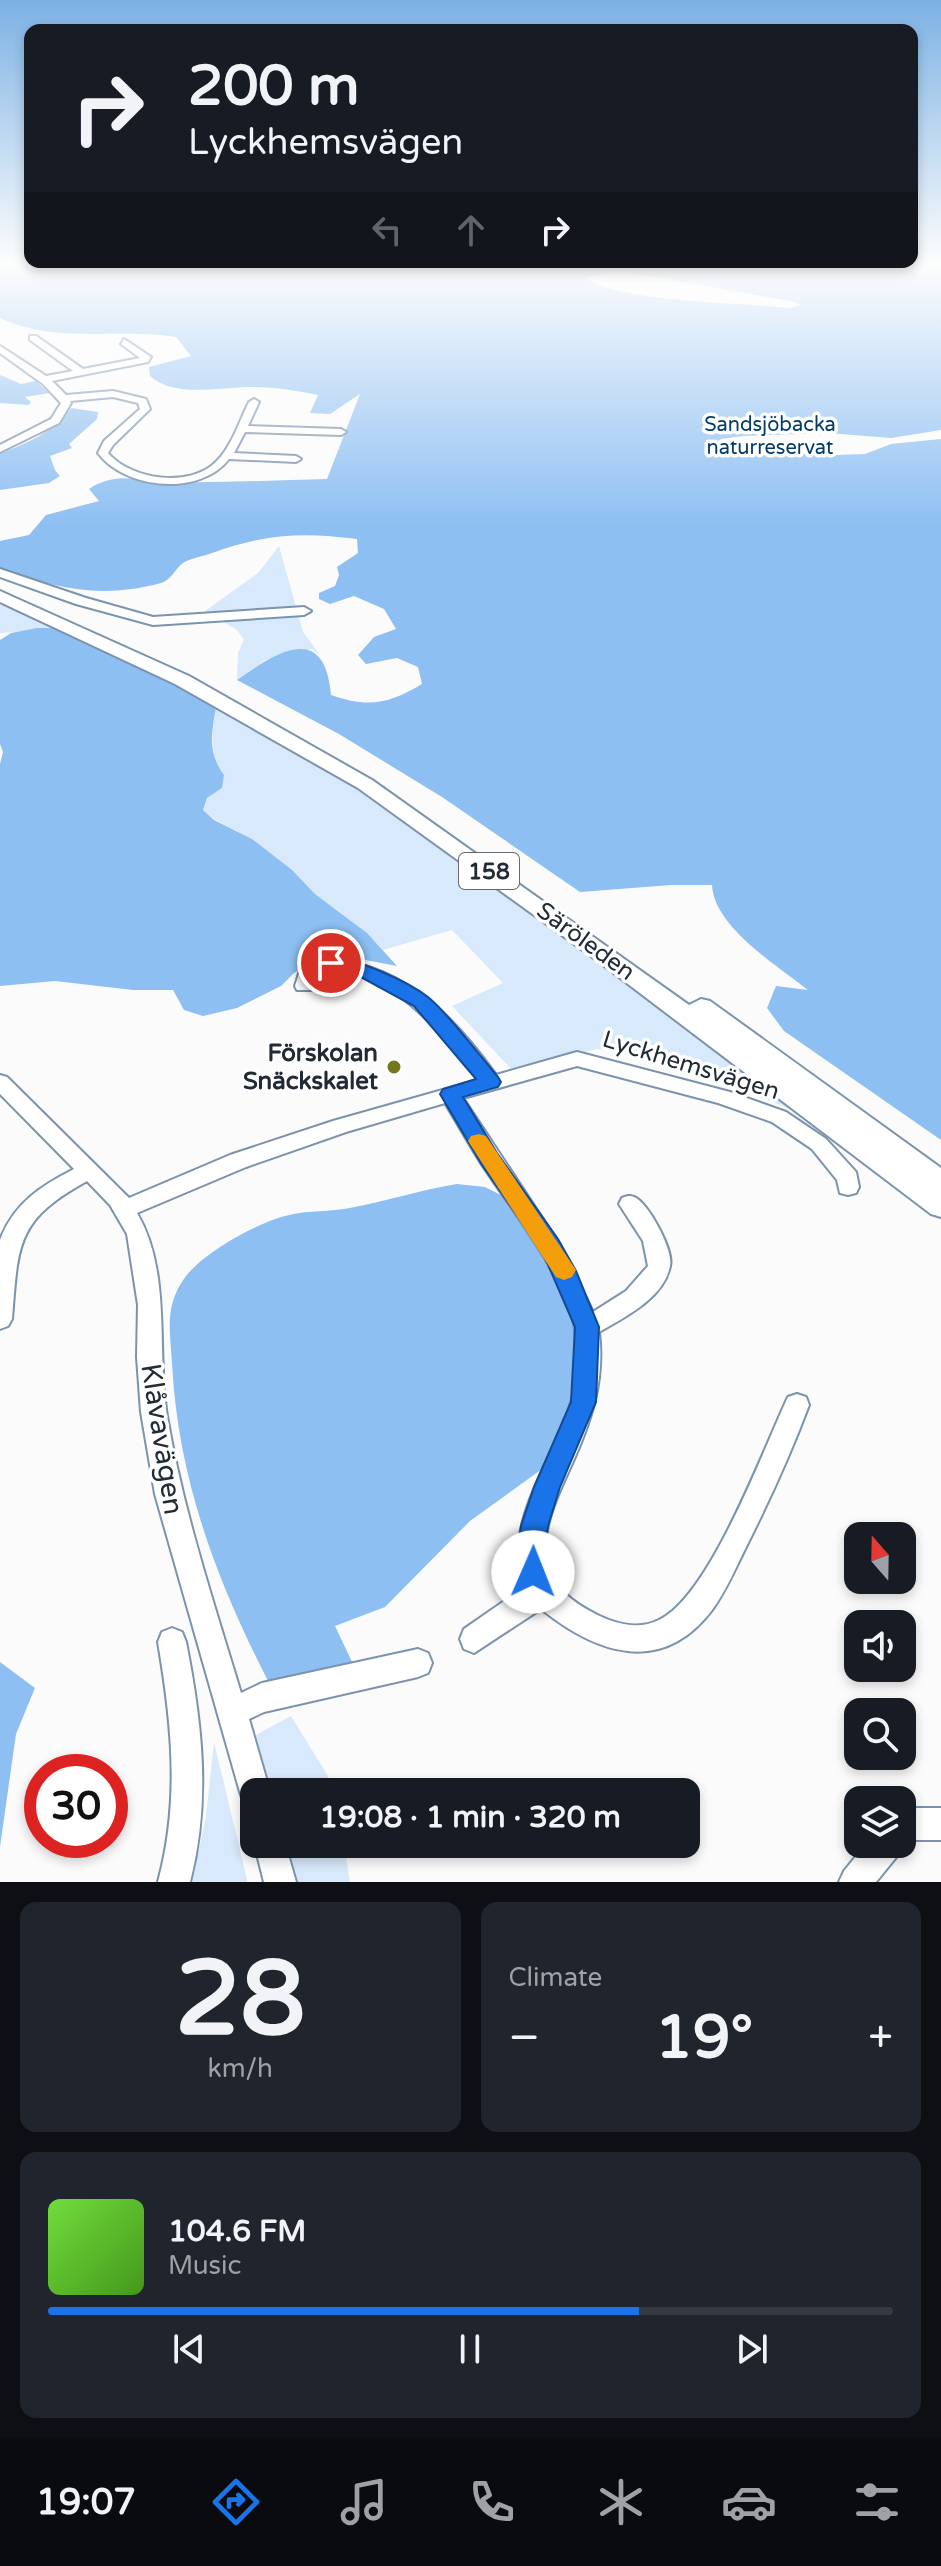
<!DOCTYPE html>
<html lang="en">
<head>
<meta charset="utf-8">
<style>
  :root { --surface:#171b24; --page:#20242c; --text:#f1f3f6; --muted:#9ea1a6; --line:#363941; --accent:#1a73e8 }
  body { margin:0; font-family:"Varela Round",sans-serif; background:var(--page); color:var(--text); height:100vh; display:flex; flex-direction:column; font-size:30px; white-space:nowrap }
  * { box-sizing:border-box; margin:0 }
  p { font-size:26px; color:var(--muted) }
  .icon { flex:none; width:44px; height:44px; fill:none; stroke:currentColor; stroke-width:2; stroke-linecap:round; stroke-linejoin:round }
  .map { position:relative; height:1882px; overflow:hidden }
  .details { display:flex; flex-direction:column; gap:20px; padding:20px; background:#0d0f14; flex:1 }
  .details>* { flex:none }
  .hud { position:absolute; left:24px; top:24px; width:894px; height:244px; border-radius:16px; box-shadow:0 4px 12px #0003; background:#171b24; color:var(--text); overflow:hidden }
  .needle { width:52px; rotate:340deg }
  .buttons { position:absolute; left:844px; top:1522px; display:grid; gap:16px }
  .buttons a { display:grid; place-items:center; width:72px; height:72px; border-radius:16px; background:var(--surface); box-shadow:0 4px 12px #0003; font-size:40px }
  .speed { position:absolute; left:24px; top:1754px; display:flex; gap:16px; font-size:40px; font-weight:700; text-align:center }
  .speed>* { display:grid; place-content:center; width:104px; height:104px; border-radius:50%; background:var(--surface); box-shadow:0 4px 12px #0003; line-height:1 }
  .speed .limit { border:12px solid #d22; background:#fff; color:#111 }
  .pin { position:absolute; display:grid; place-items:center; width:68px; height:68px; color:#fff; margin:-34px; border:4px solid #fff; border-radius:50%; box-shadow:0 2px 8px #0007 }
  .me { position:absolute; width:88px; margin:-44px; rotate:1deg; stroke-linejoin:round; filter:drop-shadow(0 0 6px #0008) }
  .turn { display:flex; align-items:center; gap:28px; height:168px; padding:0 32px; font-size:36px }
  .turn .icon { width:104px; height:104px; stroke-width:2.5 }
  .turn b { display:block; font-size:56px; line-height:68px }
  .lanes { display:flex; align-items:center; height:76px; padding:0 32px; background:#0003; justify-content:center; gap:40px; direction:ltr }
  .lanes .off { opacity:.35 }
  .big { font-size:60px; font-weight:800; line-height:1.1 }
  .details .card { flex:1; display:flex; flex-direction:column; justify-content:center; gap:12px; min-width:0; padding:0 28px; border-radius:16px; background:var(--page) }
  .details .dial { align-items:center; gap:0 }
  .dial b { font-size:104px; line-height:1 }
  .song { display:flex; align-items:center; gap:24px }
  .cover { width:96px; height:96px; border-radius:12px; background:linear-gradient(135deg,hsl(100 70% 55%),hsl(100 70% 35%)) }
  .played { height:8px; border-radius:4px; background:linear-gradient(90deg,var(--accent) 70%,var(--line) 70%) }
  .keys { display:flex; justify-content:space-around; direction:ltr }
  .heat { display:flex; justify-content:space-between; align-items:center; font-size:44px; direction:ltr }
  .details .tiles { flex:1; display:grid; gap:20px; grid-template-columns:1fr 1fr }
  .card:last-child { grid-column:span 2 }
  .trip { position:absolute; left:240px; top:1778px; width:460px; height:80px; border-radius:16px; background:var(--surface); box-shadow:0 4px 12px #0003; font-weight:800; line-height:80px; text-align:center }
  .menu { display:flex; height:128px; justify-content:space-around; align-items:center; background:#090b0e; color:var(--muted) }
  .menu .icon { width:56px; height:56px }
  .menu .active { color:var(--accent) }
  .menu b { font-size:36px; color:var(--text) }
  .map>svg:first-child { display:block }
  .green { fill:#d8e9fb }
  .forest { fill:#8dbff2; fill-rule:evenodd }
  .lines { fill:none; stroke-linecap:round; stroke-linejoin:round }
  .minor-casing { stroke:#7b93ac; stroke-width:4 }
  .major-casing { stroke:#7b93ac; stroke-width:4 }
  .minor { fill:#fff; fill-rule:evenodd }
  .major { fill:#fff; fill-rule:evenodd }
  .route { fill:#1a73e8; stroke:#114b97; stroke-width:2 }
  .slow { fill:#f59e0b }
  .poi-dot { fill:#74771e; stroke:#fff; stroke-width:3 }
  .labels { text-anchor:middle; stroke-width:7; stroke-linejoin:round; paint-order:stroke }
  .far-park-label { font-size:20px; fill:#003c69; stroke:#fff }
  .shield { fill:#fff; stroke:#646b72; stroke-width:2 }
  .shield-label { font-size:22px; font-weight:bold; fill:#212b36 }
  .street-label { font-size:24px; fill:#212b36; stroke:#fff }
  .poi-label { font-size:24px; font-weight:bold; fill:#212b36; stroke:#fff; text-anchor:end }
  .near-street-label { font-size:28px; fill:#212b36; stroke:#fff }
</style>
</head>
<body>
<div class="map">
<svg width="941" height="1882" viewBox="0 0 941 1882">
  <rect width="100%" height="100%" fill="#fbfbfb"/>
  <path class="green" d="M 279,546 L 303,632 L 321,656 L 312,649 L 265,660 L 237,680 L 238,653 L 244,640 L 237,630 L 205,611 L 258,573 Z
    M 0,605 L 62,628 L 0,633 Z
    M 216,708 L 349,781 L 568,931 L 796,1111 L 673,1063 L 597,1049 L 512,1070 L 452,1006 L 503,983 L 452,930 L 383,950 C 363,928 340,913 316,895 C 295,878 277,858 255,842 C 238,829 218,825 203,810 L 207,798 L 222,788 C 213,760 210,737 216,708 Z
    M 291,1716 L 328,1776 L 332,1792 L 271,1792 L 256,1735 Z
    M 214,1742 L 247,1879 L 247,1882 L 192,1882 L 206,1817 Z
    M 285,1844 L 344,1844 L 350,1882 L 295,1882 Z"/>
  <path class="forest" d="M 0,263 L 941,263 L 941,430 L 891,438 L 828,433 L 744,436 L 721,439 L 715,443 L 780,453 L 836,455 L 865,454 L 891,444 L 941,439 L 941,1140 L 784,1031 L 767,1008 L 776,986 L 808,990 C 778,966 714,927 712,885 L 671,885 L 580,892 L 442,797 L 339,734 L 237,680 C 276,652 325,621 331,695 C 368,708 389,704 422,684 L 418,667 L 397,658 L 366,664 L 358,655 L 374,637 L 396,629 L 384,609 L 354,596 L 330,604 L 319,599 L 319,593 L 335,586 L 339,575 L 337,567 L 358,553 L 357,539 C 302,532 265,534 212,553 C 204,556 191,558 183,563 C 175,569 171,580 161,583 C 101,599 57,589 0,568 L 0,541 L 29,535 L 46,515 L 99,501 L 89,489 C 115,471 143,481 172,482 C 224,483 276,480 327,479 L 360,394 L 330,414 L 310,413 L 318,395 C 297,391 277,387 255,387 C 223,386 175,399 150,376 L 149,367 L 191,356 L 176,337 C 118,328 55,344 0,318 ZM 627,272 L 796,302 L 801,305 L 790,308 C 750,303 612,302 588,278 L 601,273 Z
    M 0,375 L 21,384 L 36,381 L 49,393 L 25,397 L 31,402 L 29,405 L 0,403 Z
    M 71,408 L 98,412 L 97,419 L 69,444 L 72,448 L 50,456 L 55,470 L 60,476 L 49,483 L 0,490 L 0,454 C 26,443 55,432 71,408 Z
    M 37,628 L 62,628 L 210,700 L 216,708 C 211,734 208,754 224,775 L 222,788 L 207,798 L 203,810 L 214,820 L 252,839 L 292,870 L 315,894 L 367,933 L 397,966 L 355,958 L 314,960 L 294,973 L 281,986 L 237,1008 L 203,1016 L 184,1010 L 173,990 L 133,990 L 55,981 L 0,986 L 0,764 L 3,752 L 0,744 L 0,640 L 11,633 Z
    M 457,1184 L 485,1187 L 515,1202 L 575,1321 L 576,1393 L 556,1459 L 470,1521 L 385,1607 L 335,1626 L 355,1668 L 304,1684 L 268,1681 C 216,1579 178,1479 172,1363 C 170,1330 164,1305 186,1276 C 206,1251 258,1222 289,1215 C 309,1210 330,1212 350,1208 C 386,1201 420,1190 457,1184 Z
    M 0,1662 L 35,1688 L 16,1734 L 0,1847 Z"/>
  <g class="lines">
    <g class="minor-casing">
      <path id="minor" d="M 30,336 L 36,336 L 83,369 L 140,358 L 121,344 L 124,339 L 151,357 L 148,362 L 52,381 L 66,395 L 113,391 L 146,399 L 150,409 L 113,445 L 108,453 C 131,480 190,488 216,462 C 232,446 239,422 249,402 L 254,399 L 259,402 L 248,426 L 341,429 L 346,432 L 341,435 L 245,432 L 234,453 L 296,456 L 301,459 L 296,462 L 229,459 C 199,497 125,489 98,453 L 104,441 L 140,409 L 138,403 L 113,397 L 70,401 L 71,403 L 59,423 L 0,452 L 0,445 L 51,419 L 61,403 L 43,384 L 0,353 L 0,346 L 46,376 L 73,371 L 30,340 Z
        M 0,569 L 86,598 L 153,617 L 304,607 L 311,611 L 304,615 L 153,625 L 76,604 L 0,577 Z
        M 335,959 C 408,969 455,1018 496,1075 L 577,1052 L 730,1092 L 786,1112 L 826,1139 L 856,1172 L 859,1187 L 856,1193 L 848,1195 L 840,1193 L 837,1180 L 812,1149 L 772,1122 L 718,1103 L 577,1066 L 463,1098 L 556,1239 L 593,1312 L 626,1291 L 648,1266 L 643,1241 L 619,1204 L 622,1198 C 627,1196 629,1195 634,1197 C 648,1202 674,1251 670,1266 C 664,1298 625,1317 599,1332 C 605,1381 591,1422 571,1466 C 560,1490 546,1519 545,1546 C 545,1578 563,1596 590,1611 C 611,1623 637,1631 659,1620 C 710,1596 763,1450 788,1397 L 797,1394 L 806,1397 L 809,1405 C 791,1453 770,1499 747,1545 C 736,1567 726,1591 712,1610 C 661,1677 596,1653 541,1609 L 474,1653 L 464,1649 L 460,1639 L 464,1629 L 526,1586 C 498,1529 556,1457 571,1402 C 578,1380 578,1353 575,1330 C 568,1280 511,1209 483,1166 C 470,1146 458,1124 445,1103 L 346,1132 L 246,1167 L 137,1213 C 172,1273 156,1349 167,1416 C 183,1510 213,1601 241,1693 L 262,1683 L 418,1649 L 428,1653 L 432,1663 L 428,1673 L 418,1677 L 264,1712 L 249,1719 L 270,1792 L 254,1792 L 254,1807 L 244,1803 L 240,1792 L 155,1494 L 141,1412 L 137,1357 L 138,1305 L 127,1234 L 110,1205 L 87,1181 C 16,1220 18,1244 12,1319 L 8,1326 L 0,1329 L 0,1240 C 14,1203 41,1186 74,1169 L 0,1094 L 0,1075 L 7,1077 L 129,1198 L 230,1155 L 333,1121 L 478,1080 C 448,1038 376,951 316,975 L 311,990 L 297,990 L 295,986 L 301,967 Z
        M 172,1628 L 182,1632 L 186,1642 C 202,1723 211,1801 190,1882 L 158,1882 C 180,1801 172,1724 158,1642 L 162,1632 Z
        M 914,1808 L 941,1808 L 941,1840 L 914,1840 L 903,1844 L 898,1855 L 876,1882 L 839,1882 L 844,1871 L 866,1844 L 902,1844 L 902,1813 Z
        M 254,1842 L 285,1844 L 296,1882 L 264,1882 Z"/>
    </g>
    <g class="major-casing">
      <path id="major" d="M 0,591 L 189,676 L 372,780 L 689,1005 L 701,999 L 710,1001 L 941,1168 L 941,1217 L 931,1214 L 599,962 L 358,788 L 175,684 L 0,602 Z"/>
    </g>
    <use href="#minor" class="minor"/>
    <use href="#major" class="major"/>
  </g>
  <linearGradient id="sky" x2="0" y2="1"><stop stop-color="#7cb1e4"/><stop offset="0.5" stop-color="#fdfdfd"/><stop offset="1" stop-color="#fdfdfd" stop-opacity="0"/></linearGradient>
  <rect width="941" height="527" fill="url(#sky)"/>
  <path class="route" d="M 331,957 C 358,959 407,981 428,997 C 449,1014 479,1055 498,1077 L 501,1082 L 498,1087 L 463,1097 L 497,1153 L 558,1239 L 576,1271 L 599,1327 L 596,1402 L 560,1487 L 548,1526 L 545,1549 L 547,1572 L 543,1581 L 533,1585 L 524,1581 L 518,1549 L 521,1526 L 534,1487 L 571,1402 L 575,1327 L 542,1251 L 482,1165 L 440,1094 L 443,1089 L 476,1079 L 414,1006 L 359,976 L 325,967 L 322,963 L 325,959 Z"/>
  <path class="slow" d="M 479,1134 L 486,1136 L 572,1264 L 576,1270 L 572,1277 L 564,1280 L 556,1277 L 468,1141 L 471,1136 Z"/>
  <circle class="poi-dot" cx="394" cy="1067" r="8"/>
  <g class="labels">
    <g class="far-park-label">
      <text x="770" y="431">Sandsjöbacka<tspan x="770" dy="23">naturreservat</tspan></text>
    </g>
    <rect class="shield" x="459" y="853" width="60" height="36" rx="6"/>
    <g class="shield-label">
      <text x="489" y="879">158</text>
    </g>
    <g class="street-label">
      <text transform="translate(586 941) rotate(36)" y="8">Säröleden</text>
      <text transform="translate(691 1065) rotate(17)" y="8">Lyckhemsvägen</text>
    </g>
    <g class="poi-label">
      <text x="378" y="1061">Förskolan<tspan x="378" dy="28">Snäckskalet</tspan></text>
    </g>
    <g class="near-street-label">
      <text transform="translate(163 1439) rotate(81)" y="10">Klåvavägen</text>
    </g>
  </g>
</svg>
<div class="buttons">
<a><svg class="needle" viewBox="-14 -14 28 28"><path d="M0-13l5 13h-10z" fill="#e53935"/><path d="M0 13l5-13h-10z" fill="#9ea1a6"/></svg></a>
<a><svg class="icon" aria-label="sound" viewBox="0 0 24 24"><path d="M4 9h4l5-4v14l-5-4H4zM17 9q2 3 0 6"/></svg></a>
<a><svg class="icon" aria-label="search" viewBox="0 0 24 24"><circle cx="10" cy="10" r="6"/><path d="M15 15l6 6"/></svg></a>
<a><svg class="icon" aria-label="layers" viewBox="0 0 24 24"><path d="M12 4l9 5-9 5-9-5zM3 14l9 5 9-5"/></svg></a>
</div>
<div class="speed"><div class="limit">30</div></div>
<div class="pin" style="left:331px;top:963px;background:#d93025"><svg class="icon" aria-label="arrive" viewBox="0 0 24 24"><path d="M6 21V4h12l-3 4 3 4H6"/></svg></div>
<svg class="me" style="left:533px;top:1572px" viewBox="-20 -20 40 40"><circle r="19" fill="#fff"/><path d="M0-13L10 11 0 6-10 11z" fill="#1a73e8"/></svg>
<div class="trip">19:08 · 1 min · 320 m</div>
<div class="hud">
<div class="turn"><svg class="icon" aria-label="right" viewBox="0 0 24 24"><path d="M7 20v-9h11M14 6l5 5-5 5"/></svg><div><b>200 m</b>Lyckhemsvägen</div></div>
<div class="lanes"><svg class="icon off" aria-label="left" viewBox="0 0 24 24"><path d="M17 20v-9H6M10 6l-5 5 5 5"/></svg><svg class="icon off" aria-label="ahead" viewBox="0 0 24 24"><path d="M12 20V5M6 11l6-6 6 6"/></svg><svg class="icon" aria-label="right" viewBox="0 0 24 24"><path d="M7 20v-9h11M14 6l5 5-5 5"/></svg></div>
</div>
</div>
<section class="details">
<div class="tiles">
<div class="card dial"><b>28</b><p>km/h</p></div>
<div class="card"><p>Climate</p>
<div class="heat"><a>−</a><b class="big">19°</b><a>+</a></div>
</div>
<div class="card">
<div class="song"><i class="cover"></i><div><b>104.6 FM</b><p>Music</p></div></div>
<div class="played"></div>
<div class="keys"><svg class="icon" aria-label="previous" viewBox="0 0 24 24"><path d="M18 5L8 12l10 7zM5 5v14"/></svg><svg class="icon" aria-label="pause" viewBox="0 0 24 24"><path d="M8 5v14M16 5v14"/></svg><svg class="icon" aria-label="next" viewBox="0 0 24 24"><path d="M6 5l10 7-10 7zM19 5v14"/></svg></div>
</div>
</div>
</section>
<nav class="menu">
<b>19:07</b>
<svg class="icon active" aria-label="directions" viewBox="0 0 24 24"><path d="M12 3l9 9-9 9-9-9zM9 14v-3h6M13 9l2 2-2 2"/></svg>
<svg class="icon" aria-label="music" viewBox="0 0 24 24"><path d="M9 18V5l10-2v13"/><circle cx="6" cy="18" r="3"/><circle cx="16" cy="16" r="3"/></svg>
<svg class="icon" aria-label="phone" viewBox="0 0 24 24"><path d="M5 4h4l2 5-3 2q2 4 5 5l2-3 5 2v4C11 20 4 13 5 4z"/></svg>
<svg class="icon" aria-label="climate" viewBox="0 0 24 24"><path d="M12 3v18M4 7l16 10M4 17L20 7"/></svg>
<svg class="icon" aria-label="car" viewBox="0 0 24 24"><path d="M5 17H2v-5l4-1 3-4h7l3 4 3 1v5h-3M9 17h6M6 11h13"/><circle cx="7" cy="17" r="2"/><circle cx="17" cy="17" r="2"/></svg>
<svg class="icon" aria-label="filters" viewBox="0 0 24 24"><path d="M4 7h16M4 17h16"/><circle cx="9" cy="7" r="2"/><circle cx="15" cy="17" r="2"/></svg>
</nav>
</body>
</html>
